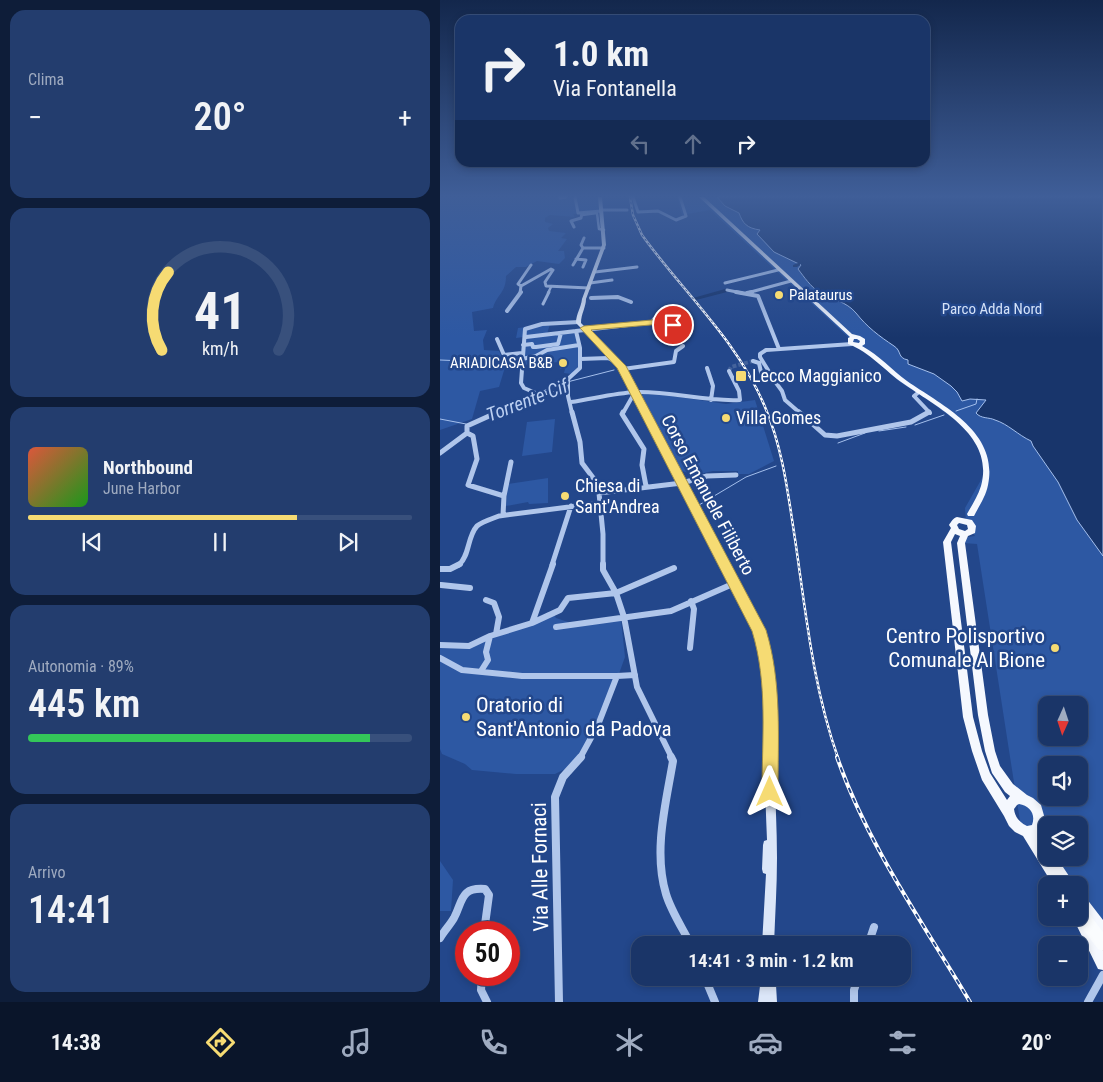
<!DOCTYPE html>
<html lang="it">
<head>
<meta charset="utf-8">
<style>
  :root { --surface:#1a3568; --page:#233d6e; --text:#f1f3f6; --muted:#9fabc0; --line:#38507c; --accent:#f6db73 }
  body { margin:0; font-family:"Roboto Condensed",sans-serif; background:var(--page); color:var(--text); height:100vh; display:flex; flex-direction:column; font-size:19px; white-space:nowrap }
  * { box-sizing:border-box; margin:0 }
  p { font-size:16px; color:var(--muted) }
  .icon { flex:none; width:28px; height:28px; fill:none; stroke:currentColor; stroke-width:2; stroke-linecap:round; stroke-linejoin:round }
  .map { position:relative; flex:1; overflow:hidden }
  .panel { display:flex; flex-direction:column; gap:10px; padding:10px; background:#0e1d39; width:440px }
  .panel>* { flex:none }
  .hud { position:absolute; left:15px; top:15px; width:475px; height:152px; border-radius:15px; box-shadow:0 2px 8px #0003,0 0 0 1px var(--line); background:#1a3568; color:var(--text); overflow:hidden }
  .needle { width:32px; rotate:183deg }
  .fabs { position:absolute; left:598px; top:696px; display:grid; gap:10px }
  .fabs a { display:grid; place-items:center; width:50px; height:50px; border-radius:10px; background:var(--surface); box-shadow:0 2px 8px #0003,0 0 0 1px var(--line); font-size:25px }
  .speed { position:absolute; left:15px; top:921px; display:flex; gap:10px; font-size:25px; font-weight:700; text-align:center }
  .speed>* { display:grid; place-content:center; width:65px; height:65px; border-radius:50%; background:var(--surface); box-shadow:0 2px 8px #0003,0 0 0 1px var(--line); line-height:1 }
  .speed .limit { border:8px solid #d22; background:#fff; color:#111 }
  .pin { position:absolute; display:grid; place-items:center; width:42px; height:42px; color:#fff; margin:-21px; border:2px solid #fff; border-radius:50%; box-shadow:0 1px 5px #0007 }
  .me { position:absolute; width:55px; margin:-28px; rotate:0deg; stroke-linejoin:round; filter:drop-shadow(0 0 4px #0008) }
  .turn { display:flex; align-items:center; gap:18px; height:105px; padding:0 15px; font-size:22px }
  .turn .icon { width:65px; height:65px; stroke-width:2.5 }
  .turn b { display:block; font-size:35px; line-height:42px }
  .lanes { display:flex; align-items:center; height:48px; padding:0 15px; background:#0003; justify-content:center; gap:25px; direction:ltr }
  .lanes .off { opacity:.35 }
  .big { font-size:38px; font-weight:600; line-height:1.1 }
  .panel .tile { flex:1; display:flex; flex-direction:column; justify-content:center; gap:8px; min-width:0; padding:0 18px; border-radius:15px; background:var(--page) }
  .panel .dial { align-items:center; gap:0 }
  .dial svg { height:130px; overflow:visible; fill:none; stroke:var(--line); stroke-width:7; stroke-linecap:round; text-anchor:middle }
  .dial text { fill:var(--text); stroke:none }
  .song { display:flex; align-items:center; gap:15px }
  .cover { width:60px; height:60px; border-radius:8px; background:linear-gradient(135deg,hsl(10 70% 55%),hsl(120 70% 35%)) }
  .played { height:5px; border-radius:2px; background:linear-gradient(90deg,var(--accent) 70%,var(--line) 70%) }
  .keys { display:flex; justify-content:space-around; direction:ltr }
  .heat { display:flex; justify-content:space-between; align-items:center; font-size:28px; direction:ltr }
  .charge { height:8px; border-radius:4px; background:linear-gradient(90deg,#34c759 89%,var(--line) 0) }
  .trip { position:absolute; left:191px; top:936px; width:280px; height:50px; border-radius:15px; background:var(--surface); box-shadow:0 2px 8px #0003,0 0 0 1px var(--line); font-weight:600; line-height:50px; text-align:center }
  .menu { display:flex; height:80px; justify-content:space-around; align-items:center; background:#0a152a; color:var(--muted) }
  .menu .icon { width:35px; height:35px }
  .menu .selected { color:var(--accent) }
  .menu b { font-size:22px; color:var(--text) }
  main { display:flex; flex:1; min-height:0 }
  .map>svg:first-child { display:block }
  .green { fill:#2d58a3; fill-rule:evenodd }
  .water { fill:#18356b; stroke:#a4bfec }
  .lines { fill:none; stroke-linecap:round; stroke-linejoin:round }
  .stream { stroke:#a4bfec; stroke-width:1 }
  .river { fill:#18356b; fill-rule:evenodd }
  .minor-tunnel { stroke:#44639c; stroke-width:4; stroke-dasharray:4 2; stroke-linecap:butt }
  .pedestrian-far1 { stroke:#b0c6eb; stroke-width:2.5 }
  .pedestrian { stroke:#b0c6eb; stroke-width:3 }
  .minor-far4 { stroke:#b0c6eb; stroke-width:3 }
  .minor-far3 { stroke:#b0c6eb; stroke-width:4 }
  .minor-far2 { stroke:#b0c6eb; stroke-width:5 }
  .minor-far1 { stroke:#b0c6eb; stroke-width:6 }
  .minor { stroke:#b0c6eb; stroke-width:8 }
  .secondary { fill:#dbe6f8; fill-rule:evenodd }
  .primary { fill:#f5f8fe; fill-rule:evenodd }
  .trunk { fill:#fafcfe; fill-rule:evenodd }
  .rail-far1-casing { stroke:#fff; stroke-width:2.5 }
  .rail-casing { stroke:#fff; stroke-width:4 }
  .rail-far1 { stroke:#23478b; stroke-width:1; stroke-dasharray:2.5; stroke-linecap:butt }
  .rail { stroke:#23478b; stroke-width:2; stroke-dasharray:5.5; stroke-linecap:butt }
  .route { fill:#f6db73; stroke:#a08e4b }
  .poi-dot { fill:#f6db73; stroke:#23478b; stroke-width:2 }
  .labels { text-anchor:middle; stroke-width:5; stroke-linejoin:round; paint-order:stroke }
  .far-poi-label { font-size:15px; fill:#fff; stroke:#23478b; text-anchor:start }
  .far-park-label { font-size:15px; fill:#d5e2f8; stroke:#23478b }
  .poi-label { font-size:18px; fill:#fff; stroke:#23478b; text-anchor:start }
  .street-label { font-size:18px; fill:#fff; stroke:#23478b }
  .water-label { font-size:19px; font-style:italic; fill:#bcd0f2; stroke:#23478b }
  .near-poi-label { font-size:21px; fill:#fff; stroke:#23478b; text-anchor:end }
  .near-street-label { font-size:21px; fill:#fff; stroke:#23478b }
</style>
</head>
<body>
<main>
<section class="panel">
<div class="tile"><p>Clima</p>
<div class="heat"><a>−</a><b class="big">20°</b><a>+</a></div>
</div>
<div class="tile dial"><svg viewBox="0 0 100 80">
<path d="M14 69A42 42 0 1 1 86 69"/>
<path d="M14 69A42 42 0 0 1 18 21" stroke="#f6db73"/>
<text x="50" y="56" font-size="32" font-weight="700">41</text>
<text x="50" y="72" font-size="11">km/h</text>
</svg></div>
<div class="tile">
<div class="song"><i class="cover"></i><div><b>Northbound</b><p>June Harbor</p></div></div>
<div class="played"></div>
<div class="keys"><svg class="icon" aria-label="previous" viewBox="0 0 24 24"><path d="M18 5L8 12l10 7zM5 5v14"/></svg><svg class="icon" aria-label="pause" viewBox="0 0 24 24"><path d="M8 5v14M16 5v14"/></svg><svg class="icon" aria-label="next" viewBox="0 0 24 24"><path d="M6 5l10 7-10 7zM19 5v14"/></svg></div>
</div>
<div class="tile"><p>Autonomia · 89%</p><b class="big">445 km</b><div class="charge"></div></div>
<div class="tile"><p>Arrivo</p><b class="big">14:41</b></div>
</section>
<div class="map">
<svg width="663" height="1002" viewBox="0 0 663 1002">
  <rect width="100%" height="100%" fill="#23478b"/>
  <path class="green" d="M 0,197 L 158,197 L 159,212 L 133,214 L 135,217 L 110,215 L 105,218 L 105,222 L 113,224 L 108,228 L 109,231 L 126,233 L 121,238 L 127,239 L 118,251 L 124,251 L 125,258 L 119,264 L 97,261 L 86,267 L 76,267 L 66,276 C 66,293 57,294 53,308 L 32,312 L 34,331 L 47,330 L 43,340 L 44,350 L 59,351 L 61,355 L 60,360 L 51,363 L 51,367 L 66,364 L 59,387 L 40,391 L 32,419 L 0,430 Z
    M 237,197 L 663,197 L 663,936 L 639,908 L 639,885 L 620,885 L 582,834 L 537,544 L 523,543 L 528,537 L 535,536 L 526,521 L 525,508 L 545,473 L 543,460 L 532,433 L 491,402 L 460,382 L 421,348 L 413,346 L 408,337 L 270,210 L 242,215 ZM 606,705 L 639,705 L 639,738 L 606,738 ZM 606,765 L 639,765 L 639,798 L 606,798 ZM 606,825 L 639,825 L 639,858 L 606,858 Z
    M 110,324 L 107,334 L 136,331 L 141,363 L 132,374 L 124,373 L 125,369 L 120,369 L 119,362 L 82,365 L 81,349 L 84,337 L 76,338 L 78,328 Z
    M 204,394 L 232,396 L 286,404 L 315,400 L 334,461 L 309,474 L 298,474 L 298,471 L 273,471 L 255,475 L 239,470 L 200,396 Z
    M 115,419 L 112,452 L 82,456 L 87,422 Z
    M 108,478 L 108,503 L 89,504 L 88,502 L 66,506 L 68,484 Z
    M 114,615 L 116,618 L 131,623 L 181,620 L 185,657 L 176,682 L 140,755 L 127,768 L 115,774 L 76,774 L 32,770 L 25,764 L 2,754 L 0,749 L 0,644 L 15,648 Z
    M 0,861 L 13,880 L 11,911 L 0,911 Z"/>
  <path class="water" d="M 277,197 L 663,197 L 663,556 L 637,520 L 618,482 L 593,446 L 591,441 C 578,435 568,424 555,420 C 549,417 541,419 536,413 L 546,400 L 530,399 L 522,401 L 517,392 L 511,386 L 494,374 L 468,364 L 468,360 C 457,358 462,351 454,346 C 439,336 427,327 416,313 C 406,301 392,300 379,292 C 371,287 364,277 358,269 L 361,265 L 334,252 L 317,234 L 320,230 C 307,228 303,224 299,213 L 285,206 Z"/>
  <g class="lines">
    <path class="stream" d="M 0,360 L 46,362 L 70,358
      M 100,392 L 131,381 L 174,370
      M 57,410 L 65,407
      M 516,411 L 536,404 L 537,399
      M 0,419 L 26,424
      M 475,425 L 504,415
      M 439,431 L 466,427
      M 398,443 L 425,433
      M 259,505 L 306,477 L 336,466"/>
    <path class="river" d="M 358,263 L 360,263 L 360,265 L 357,267 L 353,267 L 353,265 Z
      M 285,289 L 288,291 L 287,292 L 256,300 L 253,298 Z"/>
    <path class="minor-tunnel" d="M 289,371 L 291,367 L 313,361"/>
    <path class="pedestrian-far1" d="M 142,215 L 157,213 L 159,229 L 164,230
      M 108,293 L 111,287"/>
    <path class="pedestrian" d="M 103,304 L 109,292"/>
    <path class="minor-far4" d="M 135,197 L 138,213 L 161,211
      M 193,197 L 198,212 L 218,211 L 236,220 L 246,216 L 240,197
      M 120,198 L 126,197
      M 161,210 L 187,210
      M 134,227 L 131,221 L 141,218 L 142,213
      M 143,248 L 141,245 L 144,238
      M 136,259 L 146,260 L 143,267
      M 133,265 L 143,248 L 164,248
      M 155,272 L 197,267
      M 150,283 L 172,280
      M 285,283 L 338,270
      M 81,286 L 111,269 L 113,270 L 105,282 L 106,286 L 149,288
      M 287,290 L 302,293
      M 80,293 L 81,286 L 78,284 L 91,265
      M 307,293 L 351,281"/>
    <path class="minor-far3" d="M 296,292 L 318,296 L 339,349
      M 307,293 L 312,292
      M 151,298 L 178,297 L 191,302
      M 67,311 L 81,292
      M 212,323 L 214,319 L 231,312
      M 86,337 L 136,331
      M 57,339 L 64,355 L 82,353
      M 83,345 L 92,344 L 93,347 L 96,347 L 118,344 L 121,333
      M 82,359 L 96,356 L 107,350 L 139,345
      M 140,359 L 168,358 L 178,363
      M 313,361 L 319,363 L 322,377 L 328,378 L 331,375 L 320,357 L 320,354 L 326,350 L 412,344
      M 267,368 L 273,386 L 271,400
      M 183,369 L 234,362 L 236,351 L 243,346
      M 331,376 L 342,391 L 345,400 L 360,413
      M 479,392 L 474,396 L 490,413
      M 98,394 L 84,388 L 81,383 L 85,329 L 102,324 L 139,322
      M 131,402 C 152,399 175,393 196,392 C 231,391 265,402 300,400 L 299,391 L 289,371
      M 56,413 L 100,393 L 128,393
      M 132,413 L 128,396 L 128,379 L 140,368 L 140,348 L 136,331 L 223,321 L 233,325 L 239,324
      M 183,413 L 195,392"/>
    <path class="minor-far2" d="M 132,412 L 140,442 L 142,463 L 157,483 L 159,493 L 163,534 L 163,565
      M 183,412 L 182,414 L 204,449 L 202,465 L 206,486
      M 359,412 L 385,435 L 397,436 L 471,422 L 489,412
      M 27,433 L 33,436 L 37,459 L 28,485 L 64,496 L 63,515
      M 0,453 L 27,433 L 27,426 L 58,412
      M 159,493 L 242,483 L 267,476 L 296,475
      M 64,496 L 71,462
      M 19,565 C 30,555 27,537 37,526 C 43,521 52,519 59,516 L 160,503
      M 112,565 L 131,506"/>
    <path class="minor-far1" d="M 163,564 L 163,570 L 176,593 L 184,617 L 197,687 L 232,758
      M 0,569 L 10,569 L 20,564
      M 1,585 L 30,588
      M 46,600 L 54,603 L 59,617 L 56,634
      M 92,623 L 113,564
      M 116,627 L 231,611 L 295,583
      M 0,645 L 29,646 L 50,636 L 92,623 L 120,610 L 128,598 L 176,593 L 234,568
      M 250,648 L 254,609 L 251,601
      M 0,658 L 22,670 L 82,676 L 177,676
      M 41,671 L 48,660 L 46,652 L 50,636
      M 140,758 L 158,725 L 177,676 L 195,675"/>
    <path class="minor" d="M 231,757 L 233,761 C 226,803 213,851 226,894 C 231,911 243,929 251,945
      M 0,938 C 4,931 10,925 14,918 C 23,901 20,887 45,889 L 49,895 L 44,932
      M 428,945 L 434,927
      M 42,975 L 41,990 L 47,1002
      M 265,978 L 275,1002
      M 119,1002 L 115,797 L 123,777 L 141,757
      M 414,1002 L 414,990 L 418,978
      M 648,1002 L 663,975"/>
    <path class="secondary" d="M 158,197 L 162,197 L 166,245 L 146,299 C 146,307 141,314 141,323 L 184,366 L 322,627 C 341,672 335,723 335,770 C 335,799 337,829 337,858 C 337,887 335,916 334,945 L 322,945 L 326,874 L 323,873 L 322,869 L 323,845 L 324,841 L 327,840 C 326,816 325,792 325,768 C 326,720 329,677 315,631 L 179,367 L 136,323 C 136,314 141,308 142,299 L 162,245 Z
      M 321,978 L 333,978 L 333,980 L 334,981 L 336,985 L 337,1002 L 318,1002 Z"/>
    <path class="primary" d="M 259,197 L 264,197 L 412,334 L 420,336 L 425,339 L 425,344 L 422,346 C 439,355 452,370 467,381 C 503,406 559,432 548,485 C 546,496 539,506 534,516 L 528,516 L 527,514 C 532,505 538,496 541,486 C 555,435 498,408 464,384 C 445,371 430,352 408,344 L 408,338 L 410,337 ZM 414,339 L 417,339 L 420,341 L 419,343 L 413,342 Z
      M 517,517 L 532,520 L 536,526 L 535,533 L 528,536 L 525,543 L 548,715 L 555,751 L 560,766 L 573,784 L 587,795 L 593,798 L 601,805 L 605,819 L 604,824 L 606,831 L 606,858 L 617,858 L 635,885 L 613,885 L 583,836 L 575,832 L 569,826 L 564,816 L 542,780 L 532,751 L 523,717 L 503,542 L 511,528 L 509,525 C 511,522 513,518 517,517 ZM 519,523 L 527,525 L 528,529 L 525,531 L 519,529 L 517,525 ZM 515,534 L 520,536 L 517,543 L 538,715 L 545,751 L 552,773 L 565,792 L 570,796 L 567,800 L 550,773 L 542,751 L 533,717 L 511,542 ZM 579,804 C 590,806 596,814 592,825 L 587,826 C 579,822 575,817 574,809 L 577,805 Z
      M 639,892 L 643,894 L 663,920 L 663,936 L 659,934 L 645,916 L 663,951 L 663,970 L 658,969 L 633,918 L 639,918 L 639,911 L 642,912 L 639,908 Z"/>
    <path class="trunk" d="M 639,905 L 644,907 L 663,932 L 663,951 L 658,949 L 634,918 L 639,918 Z"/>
    <g class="rail-far1-casing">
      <path id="rail-far1" d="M 190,197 L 193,215 L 202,235 C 243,292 298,341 325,407 C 343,449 348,494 355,539 C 366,614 373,687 398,758"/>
    </g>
    <g class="rail-casing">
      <path id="rail" d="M 397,757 C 427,844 483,923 530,1002"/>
    </g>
    <use href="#rail-far1" class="rail-far1"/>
    <use href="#rail" class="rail"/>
  </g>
  <linearGradient id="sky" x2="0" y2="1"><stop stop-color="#13274c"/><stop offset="0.58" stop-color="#3f5e98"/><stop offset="1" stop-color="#3f5e98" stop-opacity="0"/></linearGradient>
  <rect width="663" height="338" fill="url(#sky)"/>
  <path class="route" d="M 223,319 L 237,325 L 233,328 L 222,324 L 151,330 L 186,366 L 326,630 C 342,682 338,738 338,792 L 336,798 L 330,800 L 324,798 L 322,792 C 322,738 328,683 312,631 L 177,368 L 140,328 L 144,326 Z"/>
  <g class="poi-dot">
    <circle cx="339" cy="295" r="5"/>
    <circle cx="123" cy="363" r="5"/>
    <rect x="295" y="370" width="12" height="12" rx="2.5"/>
    <circle cx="286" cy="418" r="5"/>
    <circle cx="125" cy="496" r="5"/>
    <circle cx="615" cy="648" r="5"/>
    <circle cx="26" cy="717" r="5"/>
  </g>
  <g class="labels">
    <g class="far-poi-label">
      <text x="349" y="300">Palataurus</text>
      <text x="113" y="368" text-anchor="end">ARIADICASA B&amp;B</text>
    </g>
    <g class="far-park-label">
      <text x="552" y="314">Parco Adda Nord</text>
    </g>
    <g class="poi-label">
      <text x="312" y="382">Lecco Maggianico</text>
      <text x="296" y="424">Villa Gomes</text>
      <text x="135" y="492">Chiesa di<tspan x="135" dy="21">Sant'Andrea</tspan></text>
    </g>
    <g class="street-label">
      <text transform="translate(268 495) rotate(62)" y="6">Corso Emanuele Filiberto</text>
    </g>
    <g class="water-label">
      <text transform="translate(87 400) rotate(-21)" y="7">Torrente Cif</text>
    </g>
    <g class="near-poi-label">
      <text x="605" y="643">Centro Polisportivo<tspan x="605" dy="24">Comunale Al Bione</tspan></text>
      <text x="36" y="712" text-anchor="start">Oratorio di<tspan x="36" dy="24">Sant'Antonio da Padova</tspan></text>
    </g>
    <g class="near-street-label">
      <text transform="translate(100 867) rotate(-91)" y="7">Via Alle Fornaci</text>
    </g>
  </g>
</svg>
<div class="fabs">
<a><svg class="needle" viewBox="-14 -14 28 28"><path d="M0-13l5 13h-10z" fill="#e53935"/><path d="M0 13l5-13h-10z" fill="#9fabc0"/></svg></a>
<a><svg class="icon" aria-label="sound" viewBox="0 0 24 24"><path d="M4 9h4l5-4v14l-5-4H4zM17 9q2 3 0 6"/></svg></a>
<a><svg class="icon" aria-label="layers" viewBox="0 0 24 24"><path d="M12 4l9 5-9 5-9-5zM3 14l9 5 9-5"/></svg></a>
<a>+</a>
<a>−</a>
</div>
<div class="speed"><div class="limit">50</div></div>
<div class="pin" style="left:233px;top:325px;background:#d93025"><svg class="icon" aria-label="arrive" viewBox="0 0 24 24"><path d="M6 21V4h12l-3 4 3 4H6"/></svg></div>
<svg class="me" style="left:330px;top:792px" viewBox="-20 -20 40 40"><path d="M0-17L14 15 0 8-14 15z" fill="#f6db73" stroke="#fff" stroke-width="4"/></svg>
<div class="trip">14:41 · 3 min · 1.2 km</div>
<div class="hud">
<div class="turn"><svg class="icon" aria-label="right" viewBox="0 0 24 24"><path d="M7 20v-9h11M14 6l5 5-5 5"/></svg><div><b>1.0 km</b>Via Fontanella</div></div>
<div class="lanes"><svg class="icon off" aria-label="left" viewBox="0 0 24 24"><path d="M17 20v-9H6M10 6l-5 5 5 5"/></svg><svg class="icon off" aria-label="ahead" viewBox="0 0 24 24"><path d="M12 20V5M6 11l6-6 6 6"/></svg><svg class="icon" aria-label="right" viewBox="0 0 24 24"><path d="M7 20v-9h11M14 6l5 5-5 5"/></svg></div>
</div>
</div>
</main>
<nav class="menu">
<b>14:38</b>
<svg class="icon selected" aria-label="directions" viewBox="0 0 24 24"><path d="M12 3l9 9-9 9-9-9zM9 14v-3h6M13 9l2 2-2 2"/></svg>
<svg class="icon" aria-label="music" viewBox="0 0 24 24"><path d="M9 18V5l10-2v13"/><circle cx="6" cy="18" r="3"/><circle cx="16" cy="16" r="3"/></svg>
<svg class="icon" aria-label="phone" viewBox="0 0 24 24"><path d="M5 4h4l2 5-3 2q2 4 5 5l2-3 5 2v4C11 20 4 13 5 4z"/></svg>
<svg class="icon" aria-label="climate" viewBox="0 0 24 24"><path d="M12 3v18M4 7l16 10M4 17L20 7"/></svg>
<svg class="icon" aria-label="car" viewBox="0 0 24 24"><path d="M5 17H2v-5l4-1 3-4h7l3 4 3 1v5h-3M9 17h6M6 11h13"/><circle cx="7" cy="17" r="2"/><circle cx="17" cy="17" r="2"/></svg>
<svg class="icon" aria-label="filters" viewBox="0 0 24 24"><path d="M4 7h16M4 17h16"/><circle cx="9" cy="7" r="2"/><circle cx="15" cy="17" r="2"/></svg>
<b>20°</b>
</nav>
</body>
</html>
